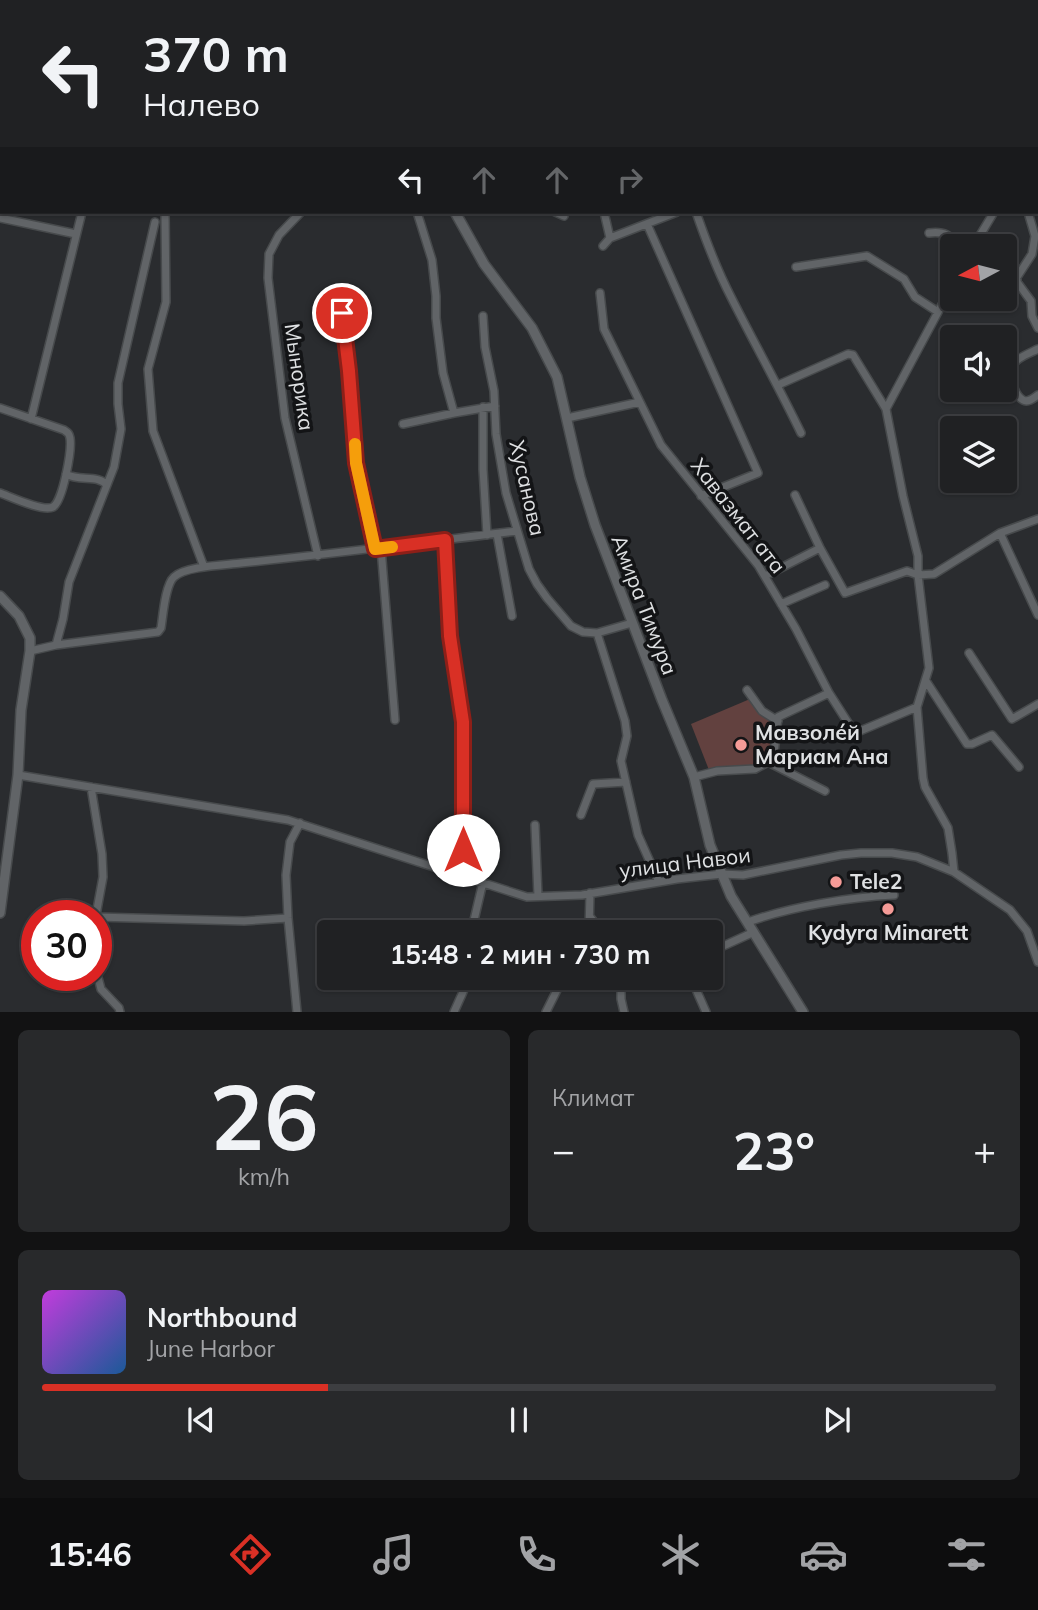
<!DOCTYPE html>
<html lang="ru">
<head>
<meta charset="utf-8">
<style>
  :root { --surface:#202123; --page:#28292b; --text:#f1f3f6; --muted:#a2a3a6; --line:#3d3e41; --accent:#d93025 }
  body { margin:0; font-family:Mulish,sans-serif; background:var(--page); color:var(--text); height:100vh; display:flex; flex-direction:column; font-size:26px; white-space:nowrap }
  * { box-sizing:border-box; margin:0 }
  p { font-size:23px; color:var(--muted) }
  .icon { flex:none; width:38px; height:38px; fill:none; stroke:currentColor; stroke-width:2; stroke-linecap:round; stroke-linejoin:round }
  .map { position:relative; height:1012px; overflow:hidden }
  .side { display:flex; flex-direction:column; gap:18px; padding:18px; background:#121213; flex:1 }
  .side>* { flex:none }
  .top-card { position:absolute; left:0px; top:0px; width:1040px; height:214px; box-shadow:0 2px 5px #0004,0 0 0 2px var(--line); background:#202123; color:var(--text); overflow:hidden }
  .needle { width:46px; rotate:263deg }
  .fabs { position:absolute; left:940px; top:234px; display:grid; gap:14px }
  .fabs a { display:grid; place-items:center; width:77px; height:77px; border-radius:7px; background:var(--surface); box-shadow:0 2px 5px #0004,0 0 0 2px var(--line); font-size:35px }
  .speed { position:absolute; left:21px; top:900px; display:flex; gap:14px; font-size:35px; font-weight:700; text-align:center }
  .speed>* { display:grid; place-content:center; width:91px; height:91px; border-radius:50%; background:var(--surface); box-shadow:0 2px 5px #0004,0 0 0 2px var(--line); line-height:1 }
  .speed .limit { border:10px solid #d22; background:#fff; color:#111 }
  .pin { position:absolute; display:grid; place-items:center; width:60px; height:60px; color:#fff; margin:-30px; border:4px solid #fff; border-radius:50%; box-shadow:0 2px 7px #0007 }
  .me { position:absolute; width:77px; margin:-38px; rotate:0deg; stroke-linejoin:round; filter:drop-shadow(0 0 5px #0008) }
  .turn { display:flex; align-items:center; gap:24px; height:147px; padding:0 28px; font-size:32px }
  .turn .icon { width:91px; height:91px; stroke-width:2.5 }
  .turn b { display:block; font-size:49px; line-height:60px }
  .lanes { display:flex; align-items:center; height:66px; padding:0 28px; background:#0003; justify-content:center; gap:35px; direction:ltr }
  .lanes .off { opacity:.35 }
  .big { font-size:52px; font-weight:700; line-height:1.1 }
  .side .widget { flex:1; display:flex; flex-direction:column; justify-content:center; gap:10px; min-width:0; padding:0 24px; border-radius:10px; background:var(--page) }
  .side .dial { align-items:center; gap:0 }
  .dial b { font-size:91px; line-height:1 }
  .song { display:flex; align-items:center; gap:21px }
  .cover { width:84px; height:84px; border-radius:10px; background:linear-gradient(135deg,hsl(290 70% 55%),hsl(210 70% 35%)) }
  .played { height:7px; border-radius:4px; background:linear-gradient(90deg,var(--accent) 30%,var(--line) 30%) }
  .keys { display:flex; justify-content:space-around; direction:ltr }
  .heat { display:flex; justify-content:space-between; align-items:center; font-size:38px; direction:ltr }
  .side .tiles { flex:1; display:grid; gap:18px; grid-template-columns:1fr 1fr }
  .widget:last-child { grid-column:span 2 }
  .trip { position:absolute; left:317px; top:920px; width:406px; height:70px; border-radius:7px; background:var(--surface); box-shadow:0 2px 5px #0004,0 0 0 2px var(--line); font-weight:700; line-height:70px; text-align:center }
  .tab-bar { display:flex; height:112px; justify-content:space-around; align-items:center; background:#0d0d0e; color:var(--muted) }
  .tab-bar .icon { width:49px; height:49px }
  .tab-bar .on { color:var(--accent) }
  .tab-bar b { font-size:32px; color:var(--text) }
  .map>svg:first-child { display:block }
  .green { fill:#62413f }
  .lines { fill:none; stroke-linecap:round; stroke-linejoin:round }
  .minor-casing { stroke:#474a4c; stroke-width:10 }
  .tertiary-casing { stroke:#474a4c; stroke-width:12 }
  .minor { stroke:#616467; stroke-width:7 }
  .tertiary { stroke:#616467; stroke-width:9 }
  .route-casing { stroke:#8d1f18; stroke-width:18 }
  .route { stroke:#d93025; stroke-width:12 }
  .slow { stroke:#f59e0b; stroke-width:12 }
  .poi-dot { fill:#f59b97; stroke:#131416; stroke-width:2.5 }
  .labels { text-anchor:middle; stroke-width:7; stroke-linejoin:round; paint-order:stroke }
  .street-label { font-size:21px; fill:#dfe1e3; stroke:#131416 }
  .poi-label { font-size:21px; font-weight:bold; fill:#dfe1e3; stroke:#131416; text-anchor:start }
</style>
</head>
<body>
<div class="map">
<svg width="1038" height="1012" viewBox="0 0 1038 1012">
  <rect width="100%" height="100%" fill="#2a2c2f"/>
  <path class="green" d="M 750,699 L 774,724 L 771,749 L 757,766 L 709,770 L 691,724 Z"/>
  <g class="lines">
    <g class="minor-casing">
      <path id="minor" d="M 337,0 L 341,2
        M 548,0 L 549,2
        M 624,0 L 624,2
        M 675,0 L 675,2
        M 731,0 L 731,2
        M 927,0 L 928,2
        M 51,2 L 51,0
        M 125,2 L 126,0
        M 221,2 L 222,0
        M 454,2 L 454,0
        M 799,2 L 805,0
        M 1007,2 L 1008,0
        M 1038,132 L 1038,131
        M 0,207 L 2,200
        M 165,212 L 166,302 L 148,369 L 153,431 L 204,567
        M 301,212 L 279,235 L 269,254 L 268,278 L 285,418 L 318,556
        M 417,212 L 432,260 L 436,296 L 436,318 L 443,373 L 454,413
        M 555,212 L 564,216
        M 604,212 L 610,238
        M 696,212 C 706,241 717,270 731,297 C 754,343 779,387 801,433
        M 1028,212 L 1035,236 L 1032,254 L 1017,277 L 1017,282 L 1031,301 L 1032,316 L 1038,328
        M 0,218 L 76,234
        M 647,224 L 758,473 L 701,496
        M 929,233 C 945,231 949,235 960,247
        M 603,246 L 610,238 L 677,212
        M 973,247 L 994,212
        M 796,267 L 867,256 L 904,279 L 915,297 L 938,312
        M 600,293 L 604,329 L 661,445 L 758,565 L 796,629 L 829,693 L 852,729 L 860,731 L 917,707
        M 342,313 L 356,463 L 375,549
        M 483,316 L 485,347 L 494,391 L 496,434 L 506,493 L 529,569 L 537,584 L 547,598 L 571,626 L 583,632 L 597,633 L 632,623
        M 1038,349 C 1028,354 1015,358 1010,369 C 1008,376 1016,397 1023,400 C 1028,403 1034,398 1038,395
        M 778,385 L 848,354 L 853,355 L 886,409 L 903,496 L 918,556 L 918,575 L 929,668 L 917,707 L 923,778 L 925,787 L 948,828 L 952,853 L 954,872
        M 483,407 L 483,469 L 487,535
        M 0,408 L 64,430 C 68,433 69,433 70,438 C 72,450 63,501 53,507 C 43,512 11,497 0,493
        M 886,409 L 952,286
        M 567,418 L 640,402
        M 31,419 L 82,212
        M 403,424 L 454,413 L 495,406
        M 66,474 C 79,482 98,474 107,485
        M 795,495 L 820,548 L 845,593 L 907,571 L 918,575 L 934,574 L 1000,533 L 1038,519
        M 1000,533 L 1038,615
        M 497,534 L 512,616
        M 445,540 L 450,636 L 463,722 L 463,876
        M 381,548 L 395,720
        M 765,576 L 820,548
        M 781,604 L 825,585
        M 597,633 L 625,721 L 627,736 L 621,761 L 638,835 L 659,882
        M 56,645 L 63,619 L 69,582 L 114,467 L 121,429 L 118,404 L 118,383 L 155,222
        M 30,651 L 56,645 L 158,632 L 161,628 C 163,616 165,585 174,577 C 185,566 226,565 241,563 C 333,554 425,542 517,531
        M 969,653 L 1012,719 L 1038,704
        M 926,681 L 967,744 L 972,744 L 992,735 L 1019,767
        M 747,690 L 762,711 L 778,721
        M 768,762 L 825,791
        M 18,775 L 288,820 L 527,897 L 582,895 L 677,879 L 722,874 L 743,875 L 841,855 L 861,853 L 892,853 L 917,857 L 954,872 L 1010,910 L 1027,931 L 1038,962
        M 694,777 L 717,771 L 755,769 L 768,762 L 774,754 L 778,717 L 829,693
        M 91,787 L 102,854 L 103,877 L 96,915
        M 581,815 L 593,784 L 626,782
        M 535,825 L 538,896
        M 96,917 L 244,921 L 288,918
        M 590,917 L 603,933
        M 748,922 C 790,907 849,897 894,895
        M 471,933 L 483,882
        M 588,933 L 589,930 L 590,893
        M 710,952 L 754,932
        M 96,970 L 101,989 L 119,1008 L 120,1012
        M 621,978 L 621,999 L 624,1012
        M 691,978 L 706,1012
        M 297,1012 L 288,918 L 286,875 L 290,842 L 300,823
        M 454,1012 L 467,983 L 467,978
        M 546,1012 L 563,978"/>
    </g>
    <g class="tertiary-casing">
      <path id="tertiary" d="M 366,0 L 366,2
        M 455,212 L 484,264 L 532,328 L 557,377 L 580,477 L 595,525 L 662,700 L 694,777 L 710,845 L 731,896 L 803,1012
        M 0,596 L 19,616 L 30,638 L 30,651 L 21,710 L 18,775 L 0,913"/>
    </g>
    <use href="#minor" class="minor"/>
    <use href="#tertiary" class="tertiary"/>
  </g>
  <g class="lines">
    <g class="route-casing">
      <path id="route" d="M 342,313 L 349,371 L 356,463 L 375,549 L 445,540 L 450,636 L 463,722 L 463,850"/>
    </g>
    <use href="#route" class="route"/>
    <path class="slow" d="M 355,444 L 356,463 L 375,549 L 392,547"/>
  </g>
  <g class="poi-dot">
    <circle cx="741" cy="745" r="7"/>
    <circle cx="836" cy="882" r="7"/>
    <circle cx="888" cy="909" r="7"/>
  </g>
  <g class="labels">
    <g class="street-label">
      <text transform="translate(299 377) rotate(82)" y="7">Мынорика</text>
      <text transform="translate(527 488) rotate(77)" y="7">Хусанова</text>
      <text transform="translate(738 516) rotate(52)" y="7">Хавазмат ата</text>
      <text transform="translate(644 605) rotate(69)" y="7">Амира Тимура</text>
      <text transform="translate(685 863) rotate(-7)" y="7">улица Навои</text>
    </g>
    <g class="poi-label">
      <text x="755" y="740">Мавзоле́й<tspan x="755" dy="24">Мариам Ана</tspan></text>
      <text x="850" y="889">Tele2</text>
      <text x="888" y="940" text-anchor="middle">Kydyra Minarett</text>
    </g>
  </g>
</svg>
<div class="fabs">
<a><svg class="needle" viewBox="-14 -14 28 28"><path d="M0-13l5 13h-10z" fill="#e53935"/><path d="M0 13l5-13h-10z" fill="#a2a3a6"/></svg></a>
<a><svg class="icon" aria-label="sound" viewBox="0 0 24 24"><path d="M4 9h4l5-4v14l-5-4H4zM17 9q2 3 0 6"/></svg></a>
<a><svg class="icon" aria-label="layers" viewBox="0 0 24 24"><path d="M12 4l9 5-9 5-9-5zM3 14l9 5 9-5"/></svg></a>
</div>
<div class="speed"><div class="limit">30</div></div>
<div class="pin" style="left:342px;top:313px;background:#d93025"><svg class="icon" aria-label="arrive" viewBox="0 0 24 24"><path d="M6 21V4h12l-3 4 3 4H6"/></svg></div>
<svg class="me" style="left:463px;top:850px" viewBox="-20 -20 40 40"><circle r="19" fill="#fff"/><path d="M0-13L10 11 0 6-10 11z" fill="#d93025"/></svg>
<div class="trip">15:48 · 2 мин · 730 m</div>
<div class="top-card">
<div class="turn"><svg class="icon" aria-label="left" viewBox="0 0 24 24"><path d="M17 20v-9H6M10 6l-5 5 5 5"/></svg><div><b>370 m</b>Налево</div></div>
<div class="lanes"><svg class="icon" aria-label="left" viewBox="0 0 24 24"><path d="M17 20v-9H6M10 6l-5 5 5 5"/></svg><svg class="icon off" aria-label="ahead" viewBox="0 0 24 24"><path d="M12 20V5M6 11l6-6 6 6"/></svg><svg class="icon off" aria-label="ahead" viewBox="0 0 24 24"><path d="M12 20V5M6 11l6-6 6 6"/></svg><svg class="icon off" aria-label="right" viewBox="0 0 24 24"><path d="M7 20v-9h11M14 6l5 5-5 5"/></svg></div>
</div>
</div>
<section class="side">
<div class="tiles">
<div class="widget dial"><b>26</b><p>km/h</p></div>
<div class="widget"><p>Климат</p>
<div class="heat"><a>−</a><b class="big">23°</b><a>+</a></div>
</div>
<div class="widget">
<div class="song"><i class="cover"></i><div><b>Northbound</b><p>June Harbor</p></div></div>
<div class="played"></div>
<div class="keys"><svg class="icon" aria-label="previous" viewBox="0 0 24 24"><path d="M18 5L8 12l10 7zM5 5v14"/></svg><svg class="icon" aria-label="pause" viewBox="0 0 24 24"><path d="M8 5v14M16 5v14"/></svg><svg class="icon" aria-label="next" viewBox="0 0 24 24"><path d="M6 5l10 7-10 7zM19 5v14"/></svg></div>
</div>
</div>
</section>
<nav class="tab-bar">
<b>15:46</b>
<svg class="icon on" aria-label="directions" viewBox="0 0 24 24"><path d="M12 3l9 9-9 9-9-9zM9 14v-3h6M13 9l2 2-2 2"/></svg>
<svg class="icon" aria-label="music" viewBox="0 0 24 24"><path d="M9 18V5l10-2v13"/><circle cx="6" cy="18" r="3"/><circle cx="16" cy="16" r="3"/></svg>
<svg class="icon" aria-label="phone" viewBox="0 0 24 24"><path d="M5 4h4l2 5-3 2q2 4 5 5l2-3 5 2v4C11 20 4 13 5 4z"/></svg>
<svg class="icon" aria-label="climate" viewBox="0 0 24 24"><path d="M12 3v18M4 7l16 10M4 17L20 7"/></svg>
<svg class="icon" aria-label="car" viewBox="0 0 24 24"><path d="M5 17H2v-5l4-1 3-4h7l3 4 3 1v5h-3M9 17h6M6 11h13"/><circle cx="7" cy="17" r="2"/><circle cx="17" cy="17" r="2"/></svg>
<svg class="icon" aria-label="filters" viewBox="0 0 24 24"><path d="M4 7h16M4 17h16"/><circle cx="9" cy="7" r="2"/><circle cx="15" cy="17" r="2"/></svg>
</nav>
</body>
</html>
